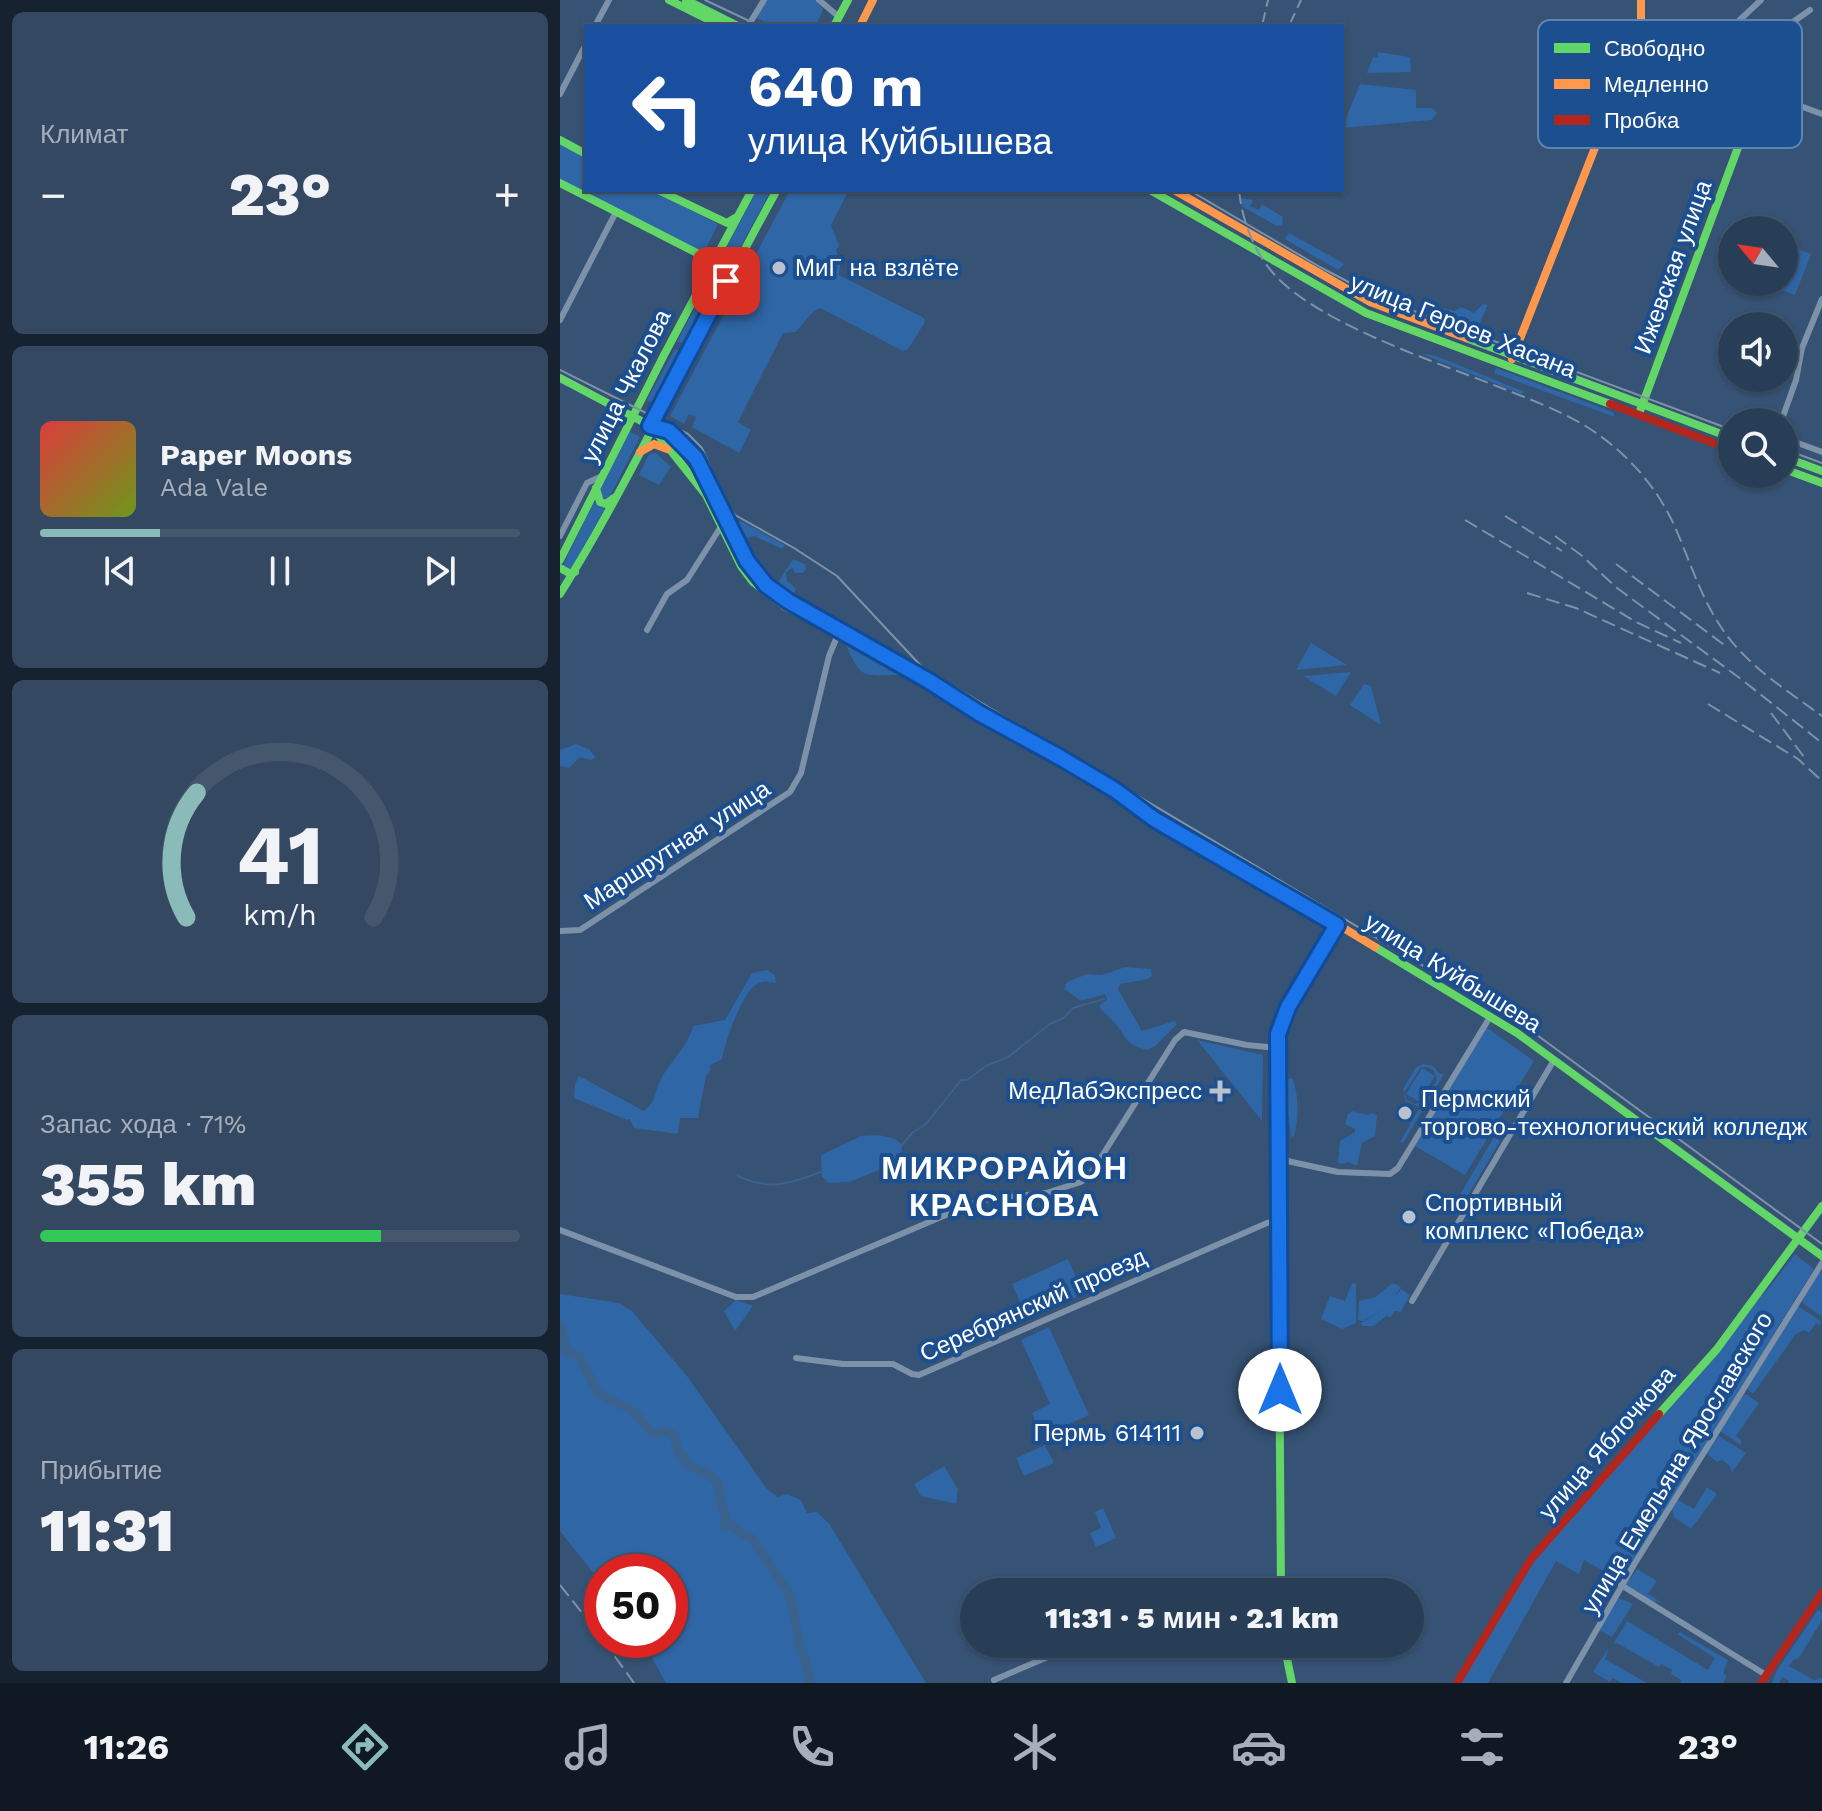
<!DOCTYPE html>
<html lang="ru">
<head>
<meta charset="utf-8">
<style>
  :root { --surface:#283e57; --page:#344961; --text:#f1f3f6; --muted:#a5aeba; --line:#44576d; --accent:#8bbbb9 }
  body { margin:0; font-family:"Work Sans",sans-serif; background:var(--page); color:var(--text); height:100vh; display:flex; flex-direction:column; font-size:30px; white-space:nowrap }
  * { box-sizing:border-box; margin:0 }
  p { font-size:26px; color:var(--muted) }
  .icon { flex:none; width:44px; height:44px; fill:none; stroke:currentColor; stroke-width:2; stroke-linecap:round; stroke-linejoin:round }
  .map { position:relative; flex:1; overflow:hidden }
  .panel { display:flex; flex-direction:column; gap:12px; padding:12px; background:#162230; width:560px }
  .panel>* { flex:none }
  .banner { position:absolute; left:24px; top:24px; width:760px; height:168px; border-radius:0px; box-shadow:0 2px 6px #0004,0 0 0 2px var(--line); background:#1a4fa0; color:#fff; overflow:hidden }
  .needle { width:52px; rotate:299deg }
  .fabs { position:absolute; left:1158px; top:216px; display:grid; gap:16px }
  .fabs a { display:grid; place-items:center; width:80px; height:80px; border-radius:50%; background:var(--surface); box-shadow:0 2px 6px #0004,0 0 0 2px var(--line); font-size:40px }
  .speed { position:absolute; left:24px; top:1554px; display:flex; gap:16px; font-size:40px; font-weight:700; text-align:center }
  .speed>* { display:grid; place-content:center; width:104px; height:104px; border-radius:50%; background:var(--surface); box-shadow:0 2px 6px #0004,0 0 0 2px var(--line); line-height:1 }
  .speed .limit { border:12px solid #d22; background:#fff; color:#111 }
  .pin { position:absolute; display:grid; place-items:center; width:68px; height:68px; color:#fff; margin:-34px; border-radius:16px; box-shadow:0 4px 12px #0006 }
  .me { position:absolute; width:88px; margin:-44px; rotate:0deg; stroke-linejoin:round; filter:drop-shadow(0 0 6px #0008) }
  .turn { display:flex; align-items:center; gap:28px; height:168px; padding:0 32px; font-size:36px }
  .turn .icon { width:104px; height:104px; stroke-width:2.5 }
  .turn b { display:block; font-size:56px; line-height:68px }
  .big { font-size:60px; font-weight:800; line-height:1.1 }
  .panel .card { flex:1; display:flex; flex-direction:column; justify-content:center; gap:12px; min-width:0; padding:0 28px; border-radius:12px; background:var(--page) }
  .panel .dial { align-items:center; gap:0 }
  .dial svg { height:208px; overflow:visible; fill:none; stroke:var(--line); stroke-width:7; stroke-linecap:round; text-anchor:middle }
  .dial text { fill:var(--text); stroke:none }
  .song { display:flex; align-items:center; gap:24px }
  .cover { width:96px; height:96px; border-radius:12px; background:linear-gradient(135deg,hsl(0 70% 55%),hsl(80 70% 35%)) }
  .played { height:8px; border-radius:4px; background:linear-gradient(90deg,var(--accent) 25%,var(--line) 25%) }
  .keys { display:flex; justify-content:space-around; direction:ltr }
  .heat { display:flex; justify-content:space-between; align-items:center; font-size:44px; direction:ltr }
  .charge { height:12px; border-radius:6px; background:linear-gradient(90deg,#34c759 71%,var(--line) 0) }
  .trip { position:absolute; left:400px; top:1578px; width:464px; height:80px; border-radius:40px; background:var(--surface); box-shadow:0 2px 6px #0004,0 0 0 2px var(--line); font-weight:800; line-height:80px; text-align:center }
  .menu { display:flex; height:128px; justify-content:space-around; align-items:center; background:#101923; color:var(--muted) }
  .menu .icon { width:56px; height:56px }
  .menu .active { color:var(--accent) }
  .menu b { font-size:36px; color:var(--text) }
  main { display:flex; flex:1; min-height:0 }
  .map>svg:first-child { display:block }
  .green { fill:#2f66a5; fill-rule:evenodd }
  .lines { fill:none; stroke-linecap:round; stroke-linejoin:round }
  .stream { stroke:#3b618d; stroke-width:2 }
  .river { stroke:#3b618d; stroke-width:9 }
  .street { stroke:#7d92a8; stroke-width:6 }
  .fast { stroke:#63d668; stroke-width:8 }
  .slow { stroke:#ff974d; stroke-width:8 }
  .jam { stroke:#b3261e; stroke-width:8 }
  .tram { stroke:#7e92a7; stroke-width:2 }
  .rail { stroke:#7e92a7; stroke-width:2; stroke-dasharray:14 6; stroke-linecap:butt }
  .route-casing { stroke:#114b97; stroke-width:20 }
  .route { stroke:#1a73e8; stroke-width:14 }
  .poi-dot { fill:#b9c2ce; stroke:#1b4f8f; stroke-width:3 }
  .labels { text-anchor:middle; stroke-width:8; stroke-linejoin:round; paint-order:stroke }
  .street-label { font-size:24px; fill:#fff; stroke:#1b4f8f }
  .poi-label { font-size:24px; fill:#fff; stroke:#1b4f8f; text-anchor:start }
  .district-label { font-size:32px; font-weight:bold; letter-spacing:2px; fill:#fff; stroke:#1b4f8f }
  .key { fill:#1b4f8f; stroke:#5f84b1; stroke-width:2 }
  .key-label { font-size:22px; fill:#fff }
</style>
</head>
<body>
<main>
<section class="panel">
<div class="card"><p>Климат</p>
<div class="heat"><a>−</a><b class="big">23°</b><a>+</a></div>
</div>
<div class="card">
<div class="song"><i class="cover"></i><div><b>Paper Moons</b><p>Ada Vale</p></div></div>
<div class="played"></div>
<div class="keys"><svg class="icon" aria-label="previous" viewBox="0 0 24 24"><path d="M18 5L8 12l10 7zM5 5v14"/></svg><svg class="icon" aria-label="pause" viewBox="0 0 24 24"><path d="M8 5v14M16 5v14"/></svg><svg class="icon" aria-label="next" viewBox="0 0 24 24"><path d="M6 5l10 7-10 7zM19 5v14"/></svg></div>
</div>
<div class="card dial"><svg viewBox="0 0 100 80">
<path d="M14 69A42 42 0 1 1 86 69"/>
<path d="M14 69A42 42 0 0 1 18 21" stroke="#8bbbb9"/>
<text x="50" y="56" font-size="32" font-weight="700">41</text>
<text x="50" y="72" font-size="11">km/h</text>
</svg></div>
<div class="card"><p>Запас хода · 71%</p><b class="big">355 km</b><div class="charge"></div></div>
<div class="card"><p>Прибытие</p><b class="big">11:31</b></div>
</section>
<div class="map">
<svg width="1262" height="1683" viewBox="0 0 1262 1683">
  <rect width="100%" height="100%" fill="#365274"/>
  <path class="green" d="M 205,0 L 255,0 L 263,9 L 256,26 L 214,26 L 196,18 Z
    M 818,52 L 850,57 L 851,72 L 807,73 L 813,57 L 818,58 Z
    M 800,84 L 856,90 L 856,108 L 872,108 L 877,113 L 871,120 L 782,128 Z
    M 0,144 L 26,157 L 26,190 L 91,190 L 158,224 L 143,255 L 0,181 Z
    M 197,190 L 211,190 L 174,259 L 168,261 L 164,256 L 164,252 Z
    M 230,190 L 289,190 L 271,225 L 279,245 L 276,251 L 281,260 L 279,275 L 364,318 L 365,322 L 348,349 L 343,351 L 260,308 L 252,313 L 236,332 L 223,333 L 178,422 L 191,430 L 179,453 L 132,427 L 136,417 L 129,414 L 124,424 L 110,416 Z
    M 681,198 L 693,200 L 690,206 L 699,210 L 702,204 L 723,217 L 722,225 L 717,226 L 683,207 Z
    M 729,233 L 785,264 L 778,270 L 725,239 Z
    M 1224,244 L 1251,254 L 1235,295 L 1204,283 L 1224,282 Z
    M 151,276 L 161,282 L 127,347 L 124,343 L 117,342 Z
    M 923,304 L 928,305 L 918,327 L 874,310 L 879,307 L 894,311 L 902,307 L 914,313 Z
    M 115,349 L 122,353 L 122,357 L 97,406 L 87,400 Z
    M 862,354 L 876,356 L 965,392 L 961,394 Z
    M 936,368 L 1053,412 L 1055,417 L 934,373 Z
    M 69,431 L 80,437 L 49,498 L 42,499 L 40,491 Z
    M 96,453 L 111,467 L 99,485 L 79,475 L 89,454 Z
    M 34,502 L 45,508 L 11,569 L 3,565 Z
    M 181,521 L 225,545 L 222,549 L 194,536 L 180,540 L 176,524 Z
    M 233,559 L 245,564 L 246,569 L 243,573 L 235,573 L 232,568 L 226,572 L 227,581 L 236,588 L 232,598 L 226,596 L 217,584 Z
    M 751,643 L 787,665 L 736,670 Z
    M 289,644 L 341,675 C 304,675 301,681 286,645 Z
    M 791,672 L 776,696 L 743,676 Z
    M 804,684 L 811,686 L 821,725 L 790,705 Z
    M 16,744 L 29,749 L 36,757 L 31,760 L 20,757 L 9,768 L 0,766 L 0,750 Z
    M 565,967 L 591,969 L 592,976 L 588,979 L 560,984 L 558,989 L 582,1031 L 614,1021 L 617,1024 L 594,1047 L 587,1050 C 563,1044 567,1036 553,1021 C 548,1015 543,1013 539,1006 L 547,999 L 545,994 L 521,1001 L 504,989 L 507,982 L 527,974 L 542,975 Z
    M 207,970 L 215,975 L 216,983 C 209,982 203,980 197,984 C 182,992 165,1042 162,1059 L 149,1066 L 151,1069 L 146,1076 L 138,1118 L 120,1118 L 118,1134 L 74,1128 L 70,1119 L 67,1120 L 14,1098 L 15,1084 L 19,1076 L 84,1111 C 95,1103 94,1094 99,1083 C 108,1063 128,1047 133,1026 L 165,1020 L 192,973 Z
    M 926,1027 L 974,1061 L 905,1175 L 855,1146 Z
    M 637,1040 L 703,1055 L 702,1121 Z
    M 863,1064 L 873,1066 L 880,1074 L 884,1074 L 843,1143 L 840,1142 L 860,1107 L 845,1101 L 843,1089 L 856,1067 ZM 861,1067 L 868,1067 L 874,1071 L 877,1080 L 864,1101 L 855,1104 L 847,1100 L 844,1093 Z
    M 862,1068 L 875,1076 L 859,1102 L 846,1094 Z
    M 732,1078 C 739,1092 739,1120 734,1136 L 731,1137 L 727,1106 L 728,1079 Z
    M 792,1111 L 808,1115 L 812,1113 L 817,1115 L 815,1136 L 802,1143 L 797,1166 L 788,1162 L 782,1164 L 778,1163 L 780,1141 L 795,1132 L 795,1129 L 785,1124 L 788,1114 Z
    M 319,1135 L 335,1139 L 342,1145 L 341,1155 L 337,1163 L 289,1182 L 269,1183 L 262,1177 L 261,1155 L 301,1136 Z
    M 934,1137 L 940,1141 L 898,1212 L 892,1208 Z
    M 1235,1254 L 1254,1269 L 1064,1576 L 1054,1572 L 1050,1575 L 1024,1560 L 1019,1574 L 996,1561 L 928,1683 L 902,1683 L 934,1623 L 968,1569 L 1212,1284 Z
    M 508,1259 L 523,1294 L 467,1318 L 452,1284 Z
    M 1260,1271 L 1262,1273 L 1262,1317 L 1244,1304 L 1242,1299 Z
    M 792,1283 L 796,1284 L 796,1323 L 782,1329 L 761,1319 L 770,1296 L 785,1301 Z
    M 833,1283 L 841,1287 L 833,1299 L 841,1289 L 850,1295 L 841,1312 L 835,1311 L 831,1317 L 826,1316 L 814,1326 L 802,1326 L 801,1323 L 827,1308 L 803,1321 L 798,1320 L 799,1301 L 815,1297 Z
    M 0,1294 L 59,1303 L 72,1311 L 127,1376 L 207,1489 L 218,1497 L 227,1494 L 241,1500 L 247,1513 L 257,1512 L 270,1525 L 366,1683 L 106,1683 L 82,1640 L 110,1640 L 110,1572 L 42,1572 L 42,1584 L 0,1531 Z
    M 176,1300 L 193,1306 L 175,1331 L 164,1311 Z
    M 1238,1306 L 1262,1322 L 1260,1325 L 1256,1323 L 1249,1333 L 1244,1330 L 1236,1334 L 1193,1394 L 1187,1389 Z
    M 489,1327 L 529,1415 L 491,1432 L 487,1424 L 478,1428 L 472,1413 L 490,1404 L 461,1340 Z
    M 1186,1394 L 1199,1403 L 1176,1436 L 1181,1440 L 1181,1445 L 1160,1431 L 1183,1395 Z
    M 1158,1435 L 1186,1453 L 1172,1472 L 1169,1465 L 1162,1460 L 1157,1462 L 1146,1453 Z
    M 485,1445 L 494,1463 L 464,1476 L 456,1458 Z
    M 384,1466 L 398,1489 L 396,1504 L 361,1496 L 354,1484 Z
    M 1147,1487 L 1157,1494 L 1131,1529 L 1114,1517 L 1112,1509 L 1118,1500 L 1134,1509 Z
    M 543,1508 L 556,1538 L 536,1547 L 530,1533 L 541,1528 L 535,1512 Z
    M 1077,1569 L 1097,1581 L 1088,1594 L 1106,1605 L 1097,1601 L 1094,1603 L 1066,1585 Z
    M 1058,1598 L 1073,1604 L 1052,1637 L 1039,1630 Z
    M 1258,1610 L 1262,1612 L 1262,1620 L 1239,1658 L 1233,1660 L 1229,1666 L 1254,1680 L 1262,1678 L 1262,1683 L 1228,1683 L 1229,1681 L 1222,1677 L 1219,1683 L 1212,1683 L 1217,1670 Z
    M 1067,1621 L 1148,1670 L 1155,1658 L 1117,1634 L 1120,1632 L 1168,1660 L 1163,1673 L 1167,1676 L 1163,1683 L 1120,1683 L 1121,1680 L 1111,1674 L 1112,1670 L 1101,1664 L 1099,1667 L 1057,1643 L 1053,1644 Z
    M 1049,1647 L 1045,1659 L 1087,1683 L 1061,1683 L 1053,1678 L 1050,1682 L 1033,1672 Z"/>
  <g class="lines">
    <path class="stream" d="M 342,1145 L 352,1133 L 366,1124 L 401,1080 L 407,1080 L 426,1066 L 448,1057 L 490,1024 L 504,1018 L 513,1008 L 544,999
      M 178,1176 C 211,1191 228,1184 261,1172"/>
    <path class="river" d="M 0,1326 L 7,1352 L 19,1356 L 38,1393 L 73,1411 L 93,1434 L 104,1431 L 114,1435 L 118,1452 L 124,1457 L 127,1465 C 135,1469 151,1474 156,1481 C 163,1491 157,1502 165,1512 L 165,1526 L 171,1525 L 184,1535 L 192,1538 L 230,1595 L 240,1646 L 250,1675 L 248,1683"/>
    <path class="street" d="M 259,0 L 279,17
      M 1250,10 L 1223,29 L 1199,91 L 1262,114
      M 35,26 L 49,0
      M 188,26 L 204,0
      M 1143,70 L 1154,44 L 1201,0
      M 0,94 L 26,44
      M 0,320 L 56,212
      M 1221,422 L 1236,380 L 1242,348 L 1262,299
      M 1224,438 L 1262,452
      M 0,536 L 27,483 L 42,476
      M 87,630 L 107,594 L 127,580 L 162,525
      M 0,931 L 20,930 L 230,792 L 241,773 L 269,656 L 279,632
      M 718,1159 L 778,1172 L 830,1174 L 838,1168 L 930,1017
      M 0,1230 L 176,1297 L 193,1297 L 421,1200 L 486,1193 L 521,1182 L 530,1175 L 615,1040 L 624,1032 L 687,1045 L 717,1048
      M 852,1301 L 994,1060
      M 236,1358 L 283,1364 L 333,1364 L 352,1374 L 359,1375 L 707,1223 L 719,1221
      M 1061,1585 L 1206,1675
      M 434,1680 L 518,1644
      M 1006,1683 L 1075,1563 L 1262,1263"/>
    <path class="fast" d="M 109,0 L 161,26
      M 126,0 L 178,26
      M 274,26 L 288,0
      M 1071,56 L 1086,49 L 1199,91 L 1080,411
      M 0,140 L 26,154
      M 0,183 L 172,271
      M 98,190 L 167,223 L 177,217
      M 590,190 L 806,313 L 1050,404
      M 906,338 L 1172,438
      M 0,378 C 29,393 58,409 87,424 C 103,433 115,433 128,449 C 163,491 169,555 213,590 L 389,695
      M 92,427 L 146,495 L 181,566 L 193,582 L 226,607 L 261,625
      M 1224,457 L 1262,471
      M 1224,469 L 1262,483
      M 36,488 L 40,502 L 46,504 L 54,498
      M 0,560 L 104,355 L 192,190
      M 0,568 L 11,574 L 15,572
      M 0,594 C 81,464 142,323 217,190
      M 815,947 L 957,1033 L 1262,1256
      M 1099,1414 L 1157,1349 L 1262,1206
      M 721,1592 L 717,1048 C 725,1001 752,965 777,925
      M 724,1644 L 732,1683"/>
    <path class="slow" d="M 300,26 L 313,0
      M 614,190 L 810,302 L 906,338
      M 952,359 L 1071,56 L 1081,21 L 1081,0
      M 80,452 L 94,444 L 107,449
      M 389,695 L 502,758 L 651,853 L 704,880 L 815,947"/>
    <path class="jam" d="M 1050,404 L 1172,450
      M 897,1683 L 971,1559 L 1099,1414
      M 1201,1683 L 1262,1593"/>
    <path class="tram" d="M 145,0 L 200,26
      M 629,190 L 760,267 L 819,298 L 1172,430
      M 0,370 L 128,434 L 142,448 L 166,503 L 175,515 L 234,548 L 277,576 L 363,668 L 966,1027 L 1262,1244
      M 1224,449 L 1262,463"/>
    <path class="rail" d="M 702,26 L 708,0
      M 729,26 L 741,0
      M 679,190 C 682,220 693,250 713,273 C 729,291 750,304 771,316 C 826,346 886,366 944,389 C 972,400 1001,411 1027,427 C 1064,450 1096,485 1114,525 C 1129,558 1139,593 1159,624 C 1184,664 1225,689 1262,716
      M 945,516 L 1002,551
      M 905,520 L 1076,622 L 1121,643
      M 995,536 L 1021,555 L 1057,588 L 1181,679 L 1262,743
      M 1056,564 L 1167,647
      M 967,593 L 1016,608 L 1160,673
      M 1148,704 L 1238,759 L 1262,781
      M 1211,713 L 1247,761
      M 0,1585 L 42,1638
      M 43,1640 L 74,1683"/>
  </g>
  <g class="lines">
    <g class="route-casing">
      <path id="route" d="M 166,281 L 90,426 L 109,431 L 136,458 L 187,561 L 206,585 L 228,601 L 369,681 L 419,713 L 501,758 L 555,790 L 594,819 L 777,925 L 728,1007 L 718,1034 L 720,1390"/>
    </g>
    <use href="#route" class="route"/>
  </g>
  <g class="poi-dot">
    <circle cx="219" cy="268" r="8"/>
    <path d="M656 1079h8v8h8v8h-8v8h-8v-8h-8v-8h8z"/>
    <circle cx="845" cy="1113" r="8"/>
    <circle cx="849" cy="1217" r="8"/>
    <circle cx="637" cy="1433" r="8"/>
  </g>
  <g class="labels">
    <g class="street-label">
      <text transform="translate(1113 267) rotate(-70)" y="8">Ижевская улица</text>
      <text transform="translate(903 326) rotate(22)" y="8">улица Героев Хасана</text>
      <text transform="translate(66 386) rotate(-63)" y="8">улица Чкалова</text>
      <text transform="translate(117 845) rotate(-33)" y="8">Маршрутная улица</text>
      <text transform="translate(893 973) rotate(32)" y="8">улица Куйбышева</text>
      <text transform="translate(473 1305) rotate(-24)" y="8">Серебрянский проезд</text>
      <text transform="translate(1047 1443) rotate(-49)" y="8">улица Яблочкова</text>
      <text transform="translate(1117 1463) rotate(-59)" y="8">улица Емельяна Ярославского</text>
    </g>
    <g class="poi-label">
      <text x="235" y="276">МиГ на взлёте</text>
      <text x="642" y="1099" text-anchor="end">МедЛабЭкспресс</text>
      <text x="861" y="1107">Пермский<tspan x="861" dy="28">торгово-технологический колледж</tspan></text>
      <text x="865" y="1211">Спортивный<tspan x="865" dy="28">комплекс «Победа»</tspan></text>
      <text x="621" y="1441" text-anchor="end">Пермь 614111</text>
    </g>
    <g class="district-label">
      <text x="445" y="1179">МИКРОРАЙОН<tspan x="445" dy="37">КРАСНОВА</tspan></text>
    </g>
  </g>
  <rect x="978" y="20" width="264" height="128" rx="12" class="key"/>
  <rect x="994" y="43" width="36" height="10" fill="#63d668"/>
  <rect x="994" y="79" width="36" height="10" fill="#ff974d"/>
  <rect x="994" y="115" width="36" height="10" fill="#b3261e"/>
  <g class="key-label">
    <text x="1044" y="56">Свободно</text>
    <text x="1044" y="92">Медленно</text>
    <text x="1044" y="128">Пробка</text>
  </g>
</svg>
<div class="fabs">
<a><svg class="needle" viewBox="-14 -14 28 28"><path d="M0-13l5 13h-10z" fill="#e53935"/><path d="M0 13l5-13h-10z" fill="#a5aeba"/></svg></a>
<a><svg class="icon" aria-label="sound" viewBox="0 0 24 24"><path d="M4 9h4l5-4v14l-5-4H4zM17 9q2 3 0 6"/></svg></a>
<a><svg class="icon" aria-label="search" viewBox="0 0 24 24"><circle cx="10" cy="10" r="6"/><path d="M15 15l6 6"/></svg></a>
</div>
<div class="speed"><div class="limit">50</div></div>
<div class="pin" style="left:166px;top:281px;background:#d93025"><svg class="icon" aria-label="arrive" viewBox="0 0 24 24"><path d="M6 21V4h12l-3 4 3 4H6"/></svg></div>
<svg class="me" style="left:720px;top:1390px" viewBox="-20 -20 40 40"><circle r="19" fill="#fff"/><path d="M0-13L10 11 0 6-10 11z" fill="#1a73e8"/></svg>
<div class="trip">11:31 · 5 мин · 2.1 km</div>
<div class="banner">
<div class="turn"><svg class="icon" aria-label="left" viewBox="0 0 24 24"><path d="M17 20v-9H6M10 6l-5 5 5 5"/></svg><div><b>640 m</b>улица Куйбышева</div></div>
</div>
</div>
</main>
<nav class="menu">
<b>11:26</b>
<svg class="icon active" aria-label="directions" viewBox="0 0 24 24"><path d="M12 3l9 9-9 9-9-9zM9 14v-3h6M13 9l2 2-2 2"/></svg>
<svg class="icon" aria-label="music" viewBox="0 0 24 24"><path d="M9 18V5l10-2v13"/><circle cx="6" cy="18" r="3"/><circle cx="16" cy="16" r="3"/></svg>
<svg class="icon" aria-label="phone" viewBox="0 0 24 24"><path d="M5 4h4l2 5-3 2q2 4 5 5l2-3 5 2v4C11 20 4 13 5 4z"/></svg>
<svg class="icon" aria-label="climate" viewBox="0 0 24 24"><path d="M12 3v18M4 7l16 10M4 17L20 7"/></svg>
<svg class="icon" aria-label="car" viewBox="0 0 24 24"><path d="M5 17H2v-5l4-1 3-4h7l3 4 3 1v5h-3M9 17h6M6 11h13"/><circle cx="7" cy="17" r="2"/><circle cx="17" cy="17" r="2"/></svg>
<svg class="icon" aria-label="filters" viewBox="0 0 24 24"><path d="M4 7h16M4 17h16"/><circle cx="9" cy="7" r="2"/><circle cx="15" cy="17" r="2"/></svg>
<b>23°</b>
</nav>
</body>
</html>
